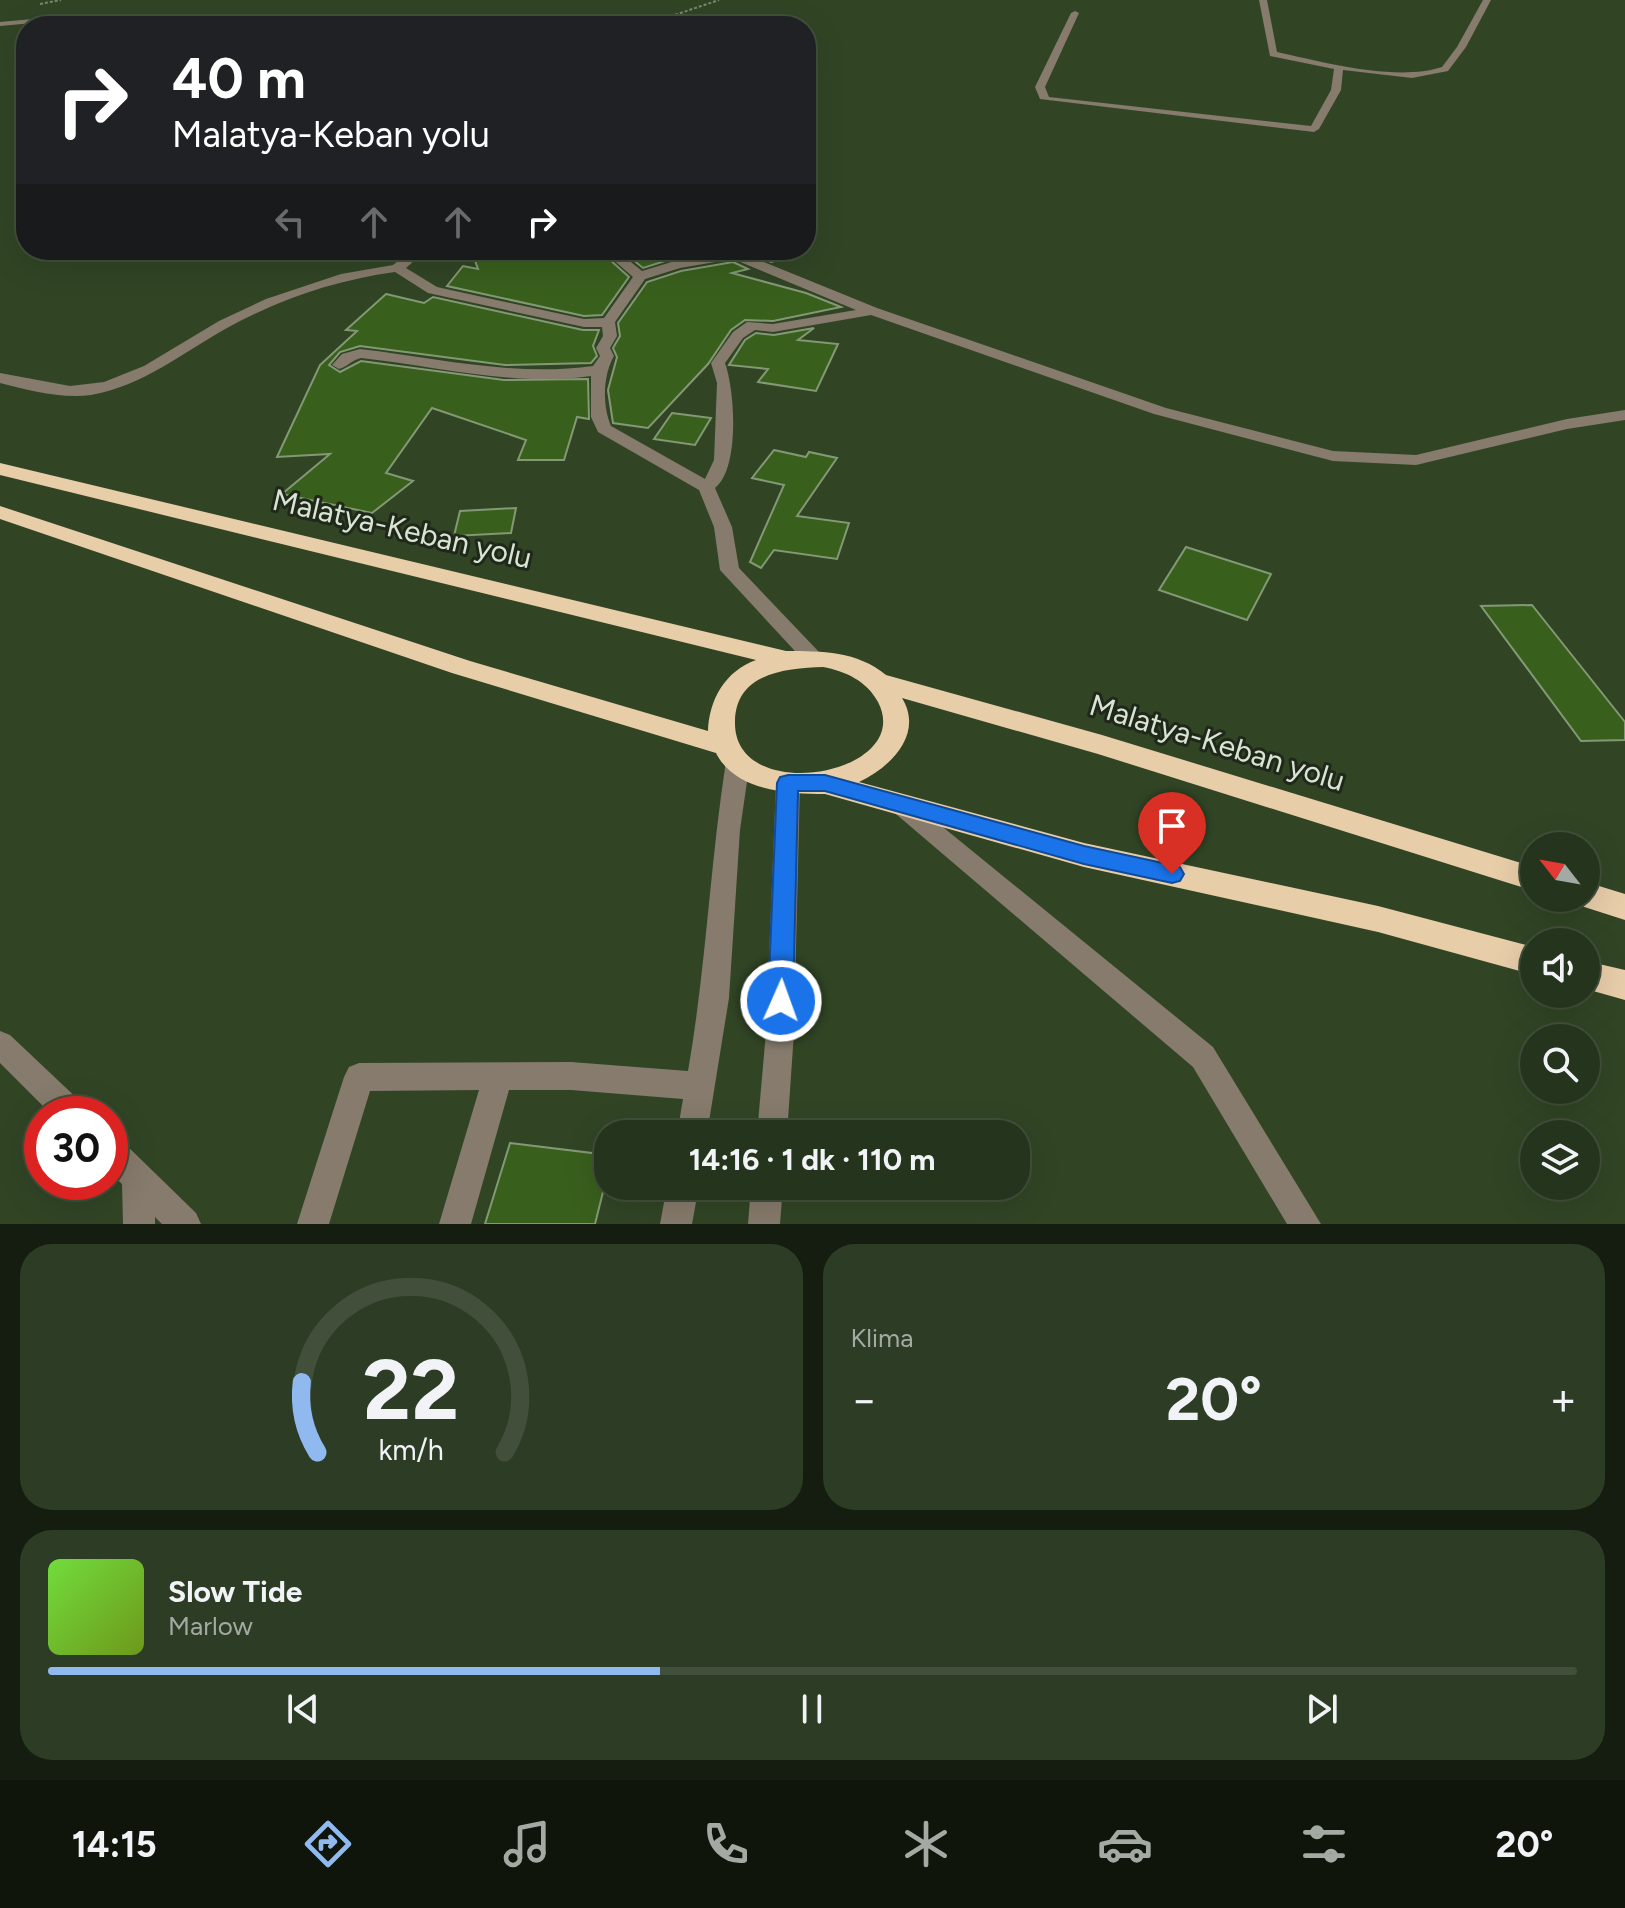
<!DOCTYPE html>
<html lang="tr">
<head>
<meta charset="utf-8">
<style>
  :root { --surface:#25341c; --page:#2d3c25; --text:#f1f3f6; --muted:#a3aaa3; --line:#424f3b; --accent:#90b9f0 }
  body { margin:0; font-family:Figtree,sans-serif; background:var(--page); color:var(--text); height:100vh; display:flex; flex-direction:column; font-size:30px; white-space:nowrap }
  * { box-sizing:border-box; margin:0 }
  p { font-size:26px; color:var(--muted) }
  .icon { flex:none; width:44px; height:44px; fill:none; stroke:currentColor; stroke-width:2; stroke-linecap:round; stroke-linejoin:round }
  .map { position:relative; height:1224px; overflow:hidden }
  .panel { display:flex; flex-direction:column; gap:20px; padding:20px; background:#141d0f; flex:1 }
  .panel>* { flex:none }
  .guide { position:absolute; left:16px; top:16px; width:800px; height:244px; border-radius:32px; box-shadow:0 8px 32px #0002,0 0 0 2px var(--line); background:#202124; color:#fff; overflow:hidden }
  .needle { width:52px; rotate:301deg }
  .fabs { position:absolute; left:1520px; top:832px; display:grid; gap:16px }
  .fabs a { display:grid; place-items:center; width:80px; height:80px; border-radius:50%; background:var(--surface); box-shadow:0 8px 32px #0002,0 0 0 2px var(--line); font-size:40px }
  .speed { position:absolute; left:24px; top:1096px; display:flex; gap:16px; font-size:40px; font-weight:700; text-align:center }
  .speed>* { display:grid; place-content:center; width:104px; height:104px; border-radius:50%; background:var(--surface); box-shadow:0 8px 32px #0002,0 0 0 2px var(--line); line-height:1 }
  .speed .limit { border:12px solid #d22; background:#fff; color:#111 }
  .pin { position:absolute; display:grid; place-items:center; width:68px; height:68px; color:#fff; margin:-82px -34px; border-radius:50% 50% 50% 0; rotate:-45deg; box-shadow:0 0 8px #0007 }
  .pin .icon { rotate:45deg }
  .me { position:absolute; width:88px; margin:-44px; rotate:2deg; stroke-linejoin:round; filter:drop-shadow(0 0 6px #0008) }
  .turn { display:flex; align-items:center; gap:28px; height:168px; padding:0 24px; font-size:36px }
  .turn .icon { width:104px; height:104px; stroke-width:2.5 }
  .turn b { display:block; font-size:56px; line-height:68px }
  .lanes { display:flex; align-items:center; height:76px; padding:0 24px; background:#0003; justify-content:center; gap:40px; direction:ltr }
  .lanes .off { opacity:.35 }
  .big { font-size:60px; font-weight:700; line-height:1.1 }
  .panel .tile { flex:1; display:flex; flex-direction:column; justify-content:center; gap:12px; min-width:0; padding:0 28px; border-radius:32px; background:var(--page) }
  .panel .dial { align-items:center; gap:0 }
  .dial svg { height:208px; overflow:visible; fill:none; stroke:var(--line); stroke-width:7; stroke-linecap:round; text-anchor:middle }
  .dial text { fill:var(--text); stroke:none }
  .song { display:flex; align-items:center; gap:24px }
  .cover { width:96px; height:96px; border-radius:12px; background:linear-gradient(135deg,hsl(100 70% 55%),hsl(80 70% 35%)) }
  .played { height:8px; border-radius:4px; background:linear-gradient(90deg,var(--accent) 40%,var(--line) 40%) }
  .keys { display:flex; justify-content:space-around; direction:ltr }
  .heat { display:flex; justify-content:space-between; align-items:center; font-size:44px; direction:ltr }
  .panel .tiles { flex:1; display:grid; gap:20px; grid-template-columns:1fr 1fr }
  .tile:last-child { grid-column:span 2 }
  .trip { position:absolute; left:594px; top:1120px; width:436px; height:80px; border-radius:32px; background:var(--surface); box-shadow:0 8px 32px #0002,0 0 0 2px var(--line); font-weight:700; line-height:80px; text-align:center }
  .menu { display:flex; height:128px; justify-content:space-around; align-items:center; background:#0f150b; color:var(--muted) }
  .menu .icon { width:56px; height:56px }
  .menu .selected { color:var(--accent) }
  .menu b { font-size:36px; color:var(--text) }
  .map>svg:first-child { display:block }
  .building { fill:#395f1d; stroke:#839976; stroke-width:2 }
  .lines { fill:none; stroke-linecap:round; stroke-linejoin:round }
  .path { stroke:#78896e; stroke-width:2; stroke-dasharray:3 2; stroke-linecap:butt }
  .minor { fill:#867b6c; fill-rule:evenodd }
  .highway { fill:#e8cda9; fill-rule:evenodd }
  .route { fill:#1a73e8; stroke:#114b97; stroke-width:2 }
  .labels { text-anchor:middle; stroke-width:6; stroke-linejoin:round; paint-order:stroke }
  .street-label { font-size:30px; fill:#d9e5d2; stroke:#1f281a }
</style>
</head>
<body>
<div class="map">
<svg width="1625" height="1224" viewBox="0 0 1625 1224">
  <rect width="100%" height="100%" fill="#314525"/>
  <path class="building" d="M 471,250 L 599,250 L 629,277 L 602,315 L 584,316 L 447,286 L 463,266 L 478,269 Z
    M 621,250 L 731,250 L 678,257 L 643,268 Z
    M 742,250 L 788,250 L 789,257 L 771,262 Z
    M 733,262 L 748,269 L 732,273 L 806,293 L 841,307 L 773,321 L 745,320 L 731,330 L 708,364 L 648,428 L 613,423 L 608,390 L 617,357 L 613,348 L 620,336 L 618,323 L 647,282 L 681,271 Z
    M 386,294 L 424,303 L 433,297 L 583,330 L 599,330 L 593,346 L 597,356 L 591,363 L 505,365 L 360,346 L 340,352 L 329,365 L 340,372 L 361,361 L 504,380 L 588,379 L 589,419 L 577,417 L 564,460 L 518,460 L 526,440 L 432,408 L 386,473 L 413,481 L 372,513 L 282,494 L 330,454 L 277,457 L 320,365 L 357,331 L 346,330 Z
    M 814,328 L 798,340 L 838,344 L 816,391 L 758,382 L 768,369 L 729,365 L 745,340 L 756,333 L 774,335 Z
    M 672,413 L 711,418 L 695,445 L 654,439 Z
    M 774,450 L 806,457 L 809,452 L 837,458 L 797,516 L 849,523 L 837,559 L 774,550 L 761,568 L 750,562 L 784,485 L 752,478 Z
    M 516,508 L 511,533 L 454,536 L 460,511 Z
    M 1186,547 L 1271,574 L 1247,620 L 1159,590 Z
    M 1532,605 L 1625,722 L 1625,740 L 1581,741 L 1481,606 Z
    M 510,1143 L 608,1155 L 608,1172 L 595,1224 L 485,1224 Z"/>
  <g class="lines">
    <path class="path" d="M 40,4 L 61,0
      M 642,26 L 719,0"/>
    <path class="minor" d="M 1259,0 L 1267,0 L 1277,52 C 1323,62 1396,82 1442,67 L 1457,47 L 1483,0 L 1491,0 L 1466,47 L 1448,71 L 1412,78 L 1343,70 L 1341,90 L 1319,129 L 1314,132 L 1040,99 L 1035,87 L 1071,13 L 1075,11 L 1079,13 L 1045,87 L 1049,97 L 1311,126 L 1331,90 L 1334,69 L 1270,56 Z
      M 33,19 L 59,26 L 33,23 L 0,26 L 0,22 Z
      M 412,250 L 426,250 L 406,268 L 437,287 L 584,319 L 604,318 L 633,277 L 602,250 L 616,250 L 642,271 L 678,260 L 739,252 L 877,308 L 1166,408 L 1333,451 L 1416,455 L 1567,419 L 1625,410 L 1625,420 L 1567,429 L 1416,465 L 1333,461 L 1154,414 L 871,315 L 773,332 L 755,330 L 743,338 L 725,363 C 735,391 740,468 715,488 L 732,527 L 739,568 L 820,653 L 823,658 L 820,663 L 806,663 L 720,570 L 714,527 L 699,490 L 598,432 L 591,417 L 591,376 C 513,387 437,366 361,358 C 352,360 347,367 339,369 L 332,365 L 342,354 L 360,349 C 438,358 514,377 593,366 L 600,356 L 596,348 L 603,336 L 602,327 L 584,327 L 428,293 L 395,272 C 336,280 280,299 227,328 C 182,353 143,386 91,395 C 61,399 28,390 0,383 L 0,373 L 70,386 L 104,382 L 144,366 L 219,321 L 266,299 L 341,274 L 393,265 ZM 733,259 L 856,310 L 773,324 L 747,322 L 733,332 L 711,363 L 717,383 L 714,460 L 705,479 L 611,426 C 602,405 603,375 614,356 L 610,348 L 617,336 L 615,322 L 645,279 L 680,268 Z
      M 738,752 L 746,755 L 750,761 L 740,830 L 729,998 L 707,1134 L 677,1134 L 683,1099 L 571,1090 L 509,1090 L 471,1224 L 439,1224 L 479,1090 L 370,1091 L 329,1224 L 297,1224 L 344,1077 L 349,1067 L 359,1063 L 571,1062 L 688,1071 C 706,968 710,864 726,761 L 730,755 Z
      M 788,774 L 796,777 L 800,783 L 794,1032 L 787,1134 L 757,1134 L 766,1032 L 776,783 L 780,777 Z
      M 898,794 L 906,797 L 1213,1047 L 1321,1224 L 1287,1224 L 1193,1067 L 890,809 L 886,803 L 890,797 Z
      M 0,1031 L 10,1035 L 83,1104 L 87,1114 L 51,1114 L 0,1063 Z
      M 110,1136 L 121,1140 L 196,1213 L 201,1224 L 162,1224 L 155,1217 L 155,1224 L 123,1224 L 122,1184 L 110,1173 Z
      M 667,1186 L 699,1186 L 692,1224 L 660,1224 Z
      M 751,1186 L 783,1186 L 780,1224 L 748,1224 Z"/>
    <path class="highway" d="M 0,463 L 786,651 C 822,651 857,651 886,675 L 1102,735 L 1534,867 L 1534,891 L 1098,754 L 902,698 C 924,734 891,767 859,782 L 1084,843 L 1378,906 L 1534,947 L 1534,975 L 1378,932 L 1084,867 L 825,794 C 788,794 735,791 716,753 L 452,673 L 0,519 L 0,506 L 470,661 L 708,731 C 709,700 725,671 756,660 L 0,475 ZM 823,667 C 845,671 867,681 878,702 C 916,775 732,808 735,721 C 736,673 786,668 823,667 Z
      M 1586,882 L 1625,894 L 1625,920 L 1575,904 L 1572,898 L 1586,898 Z
      M 1586,961 L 1625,970 L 1625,1000 L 1586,989 Z"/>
  </g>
  <path class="route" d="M 788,775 L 825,775 L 1084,846 L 1172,865 L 1180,867 L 1184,874 L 1180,881 L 1172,883 L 1084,864 L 825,791 L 798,791 L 793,1001 L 790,1009 L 781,1012 L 772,1009 L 768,1001 L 777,783 L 780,777 Z"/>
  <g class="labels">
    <g class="street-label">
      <text transform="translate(402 529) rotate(13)" y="10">Malatya-Keban yolu</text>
      <text transform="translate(1217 743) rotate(17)" y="10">Malatya-Keban yolu</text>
    </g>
  </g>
</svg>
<div class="fabs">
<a><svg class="needle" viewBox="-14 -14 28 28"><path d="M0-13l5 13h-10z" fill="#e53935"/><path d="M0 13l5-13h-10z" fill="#a3aaa3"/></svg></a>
<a><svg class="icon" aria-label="sound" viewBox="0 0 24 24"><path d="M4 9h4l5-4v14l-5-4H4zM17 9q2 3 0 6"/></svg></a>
<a><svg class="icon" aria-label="search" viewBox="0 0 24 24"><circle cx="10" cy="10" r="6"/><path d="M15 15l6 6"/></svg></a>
<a><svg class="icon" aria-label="layers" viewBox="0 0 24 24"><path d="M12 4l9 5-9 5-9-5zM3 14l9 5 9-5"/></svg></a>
</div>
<div class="speed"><div class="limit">30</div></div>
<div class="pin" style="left:1172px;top:874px;background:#d93025"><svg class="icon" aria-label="arrive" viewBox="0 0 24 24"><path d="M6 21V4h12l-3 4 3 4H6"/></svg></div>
<svg class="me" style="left:781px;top:1001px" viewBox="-20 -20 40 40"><circle r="17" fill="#1a73e8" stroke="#fff" stroke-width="3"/><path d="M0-11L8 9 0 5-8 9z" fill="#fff"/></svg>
<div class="trip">14:16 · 1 dk · 110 m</div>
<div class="guide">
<div class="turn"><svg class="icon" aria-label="right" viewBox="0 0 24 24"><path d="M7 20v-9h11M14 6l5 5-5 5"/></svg><div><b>40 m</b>Malatya-Keban yolu</div></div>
<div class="lanes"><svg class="icon off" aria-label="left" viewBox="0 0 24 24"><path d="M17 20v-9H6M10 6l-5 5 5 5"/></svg><svg class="icon off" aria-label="ahead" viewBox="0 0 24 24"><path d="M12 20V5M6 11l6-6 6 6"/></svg><svg class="icon off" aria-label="ahead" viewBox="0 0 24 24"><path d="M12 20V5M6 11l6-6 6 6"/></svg><svg class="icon" aria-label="right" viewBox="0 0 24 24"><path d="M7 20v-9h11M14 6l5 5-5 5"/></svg></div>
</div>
</div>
<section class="panel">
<div class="tiles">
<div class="tile dial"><svg viewBox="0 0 100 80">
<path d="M14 69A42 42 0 1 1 86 69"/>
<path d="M14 69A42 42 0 0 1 8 42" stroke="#90b9f0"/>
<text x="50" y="56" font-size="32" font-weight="700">22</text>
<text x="50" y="72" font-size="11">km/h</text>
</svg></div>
<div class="tile"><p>Klima</p>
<div class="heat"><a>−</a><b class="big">20°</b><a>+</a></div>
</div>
<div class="tile">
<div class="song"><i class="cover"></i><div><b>Slow Tide</b><p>Marlow</p></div></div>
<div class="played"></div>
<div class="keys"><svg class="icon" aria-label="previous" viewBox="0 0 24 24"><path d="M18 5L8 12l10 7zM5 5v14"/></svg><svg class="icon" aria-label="pause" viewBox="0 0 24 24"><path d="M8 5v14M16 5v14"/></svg><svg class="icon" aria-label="next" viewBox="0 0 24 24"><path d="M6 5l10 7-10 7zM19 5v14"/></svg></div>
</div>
</div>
</section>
<nav class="menu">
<b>14:15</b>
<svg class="icon selected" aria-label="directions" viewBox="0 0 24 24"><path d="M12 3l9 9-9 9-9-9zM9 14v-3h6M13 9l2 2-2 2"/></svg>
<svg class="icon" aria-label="music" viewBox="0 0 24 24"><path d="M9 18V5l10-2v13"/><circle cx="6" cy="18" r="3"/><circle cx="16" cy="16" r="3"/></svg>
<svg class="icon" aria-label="phone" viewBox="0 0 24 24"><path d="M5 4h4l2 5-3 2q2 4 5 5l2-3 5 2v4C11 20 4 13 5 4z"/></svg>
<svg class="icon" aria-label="climate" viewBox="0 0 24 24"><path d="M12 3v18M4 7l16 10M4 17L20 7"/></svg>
<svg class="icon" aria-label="car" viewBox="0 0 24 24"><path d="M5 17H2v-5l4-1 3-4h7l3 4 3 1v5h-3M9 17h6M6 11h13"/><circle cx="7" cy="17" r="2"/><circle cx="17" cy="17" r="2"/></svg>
<svg class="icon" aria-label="filters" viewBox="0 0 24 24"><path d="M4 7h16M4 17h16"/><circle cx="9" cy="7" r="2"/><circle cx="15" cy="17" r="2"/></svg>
<b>20°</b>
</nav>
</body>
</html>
